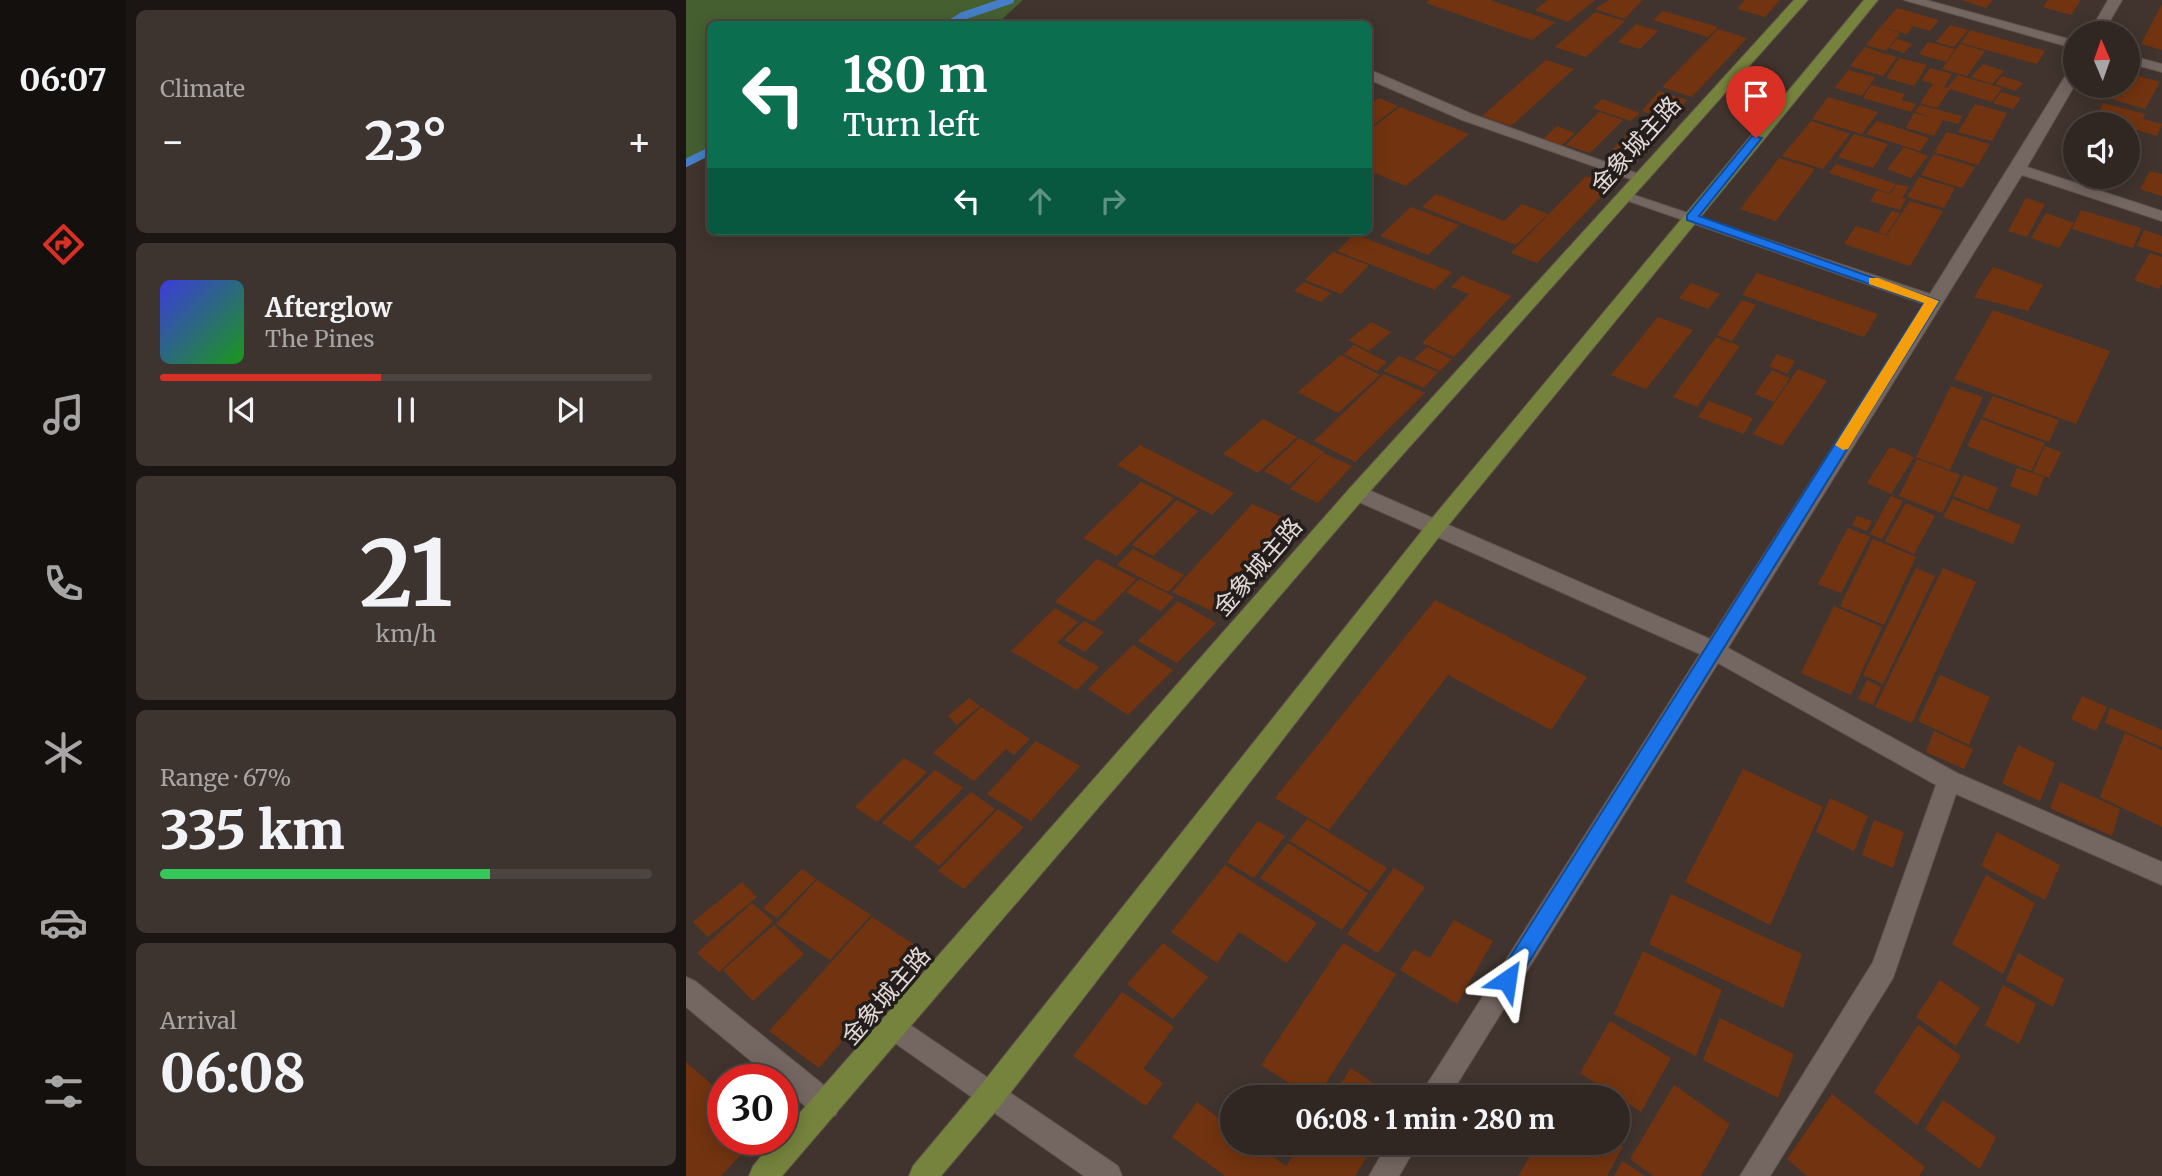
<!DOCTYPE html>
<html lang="en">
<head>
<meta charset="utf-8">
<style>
  :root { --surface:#312722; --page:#3d332f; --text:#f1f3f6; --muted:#a8a5a5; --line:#4c4440; --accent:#d93025 }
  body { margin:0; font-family:Merriweather,"Noto Sans SC",serif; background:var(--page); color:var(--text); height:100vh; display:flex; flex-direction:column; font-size:26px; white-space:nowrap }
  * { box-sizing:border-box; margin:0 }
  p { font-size:23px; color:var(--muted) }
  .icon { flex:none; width:38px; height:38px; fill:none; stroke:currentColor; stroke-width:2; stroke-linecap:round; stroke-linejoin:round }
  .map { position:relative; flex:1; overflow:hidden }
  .sheet { display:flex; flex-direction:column; gap:10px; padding:10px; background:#1b1513; width:560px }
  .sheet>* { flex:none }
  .guide { position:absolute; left:21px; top:21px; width:665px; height:214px; border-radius:10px; box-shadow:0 4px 18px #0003,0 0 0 2px var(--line); background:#0b6e4f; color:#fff; overflow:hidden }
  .needle { width:46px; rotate:358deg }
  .tools { position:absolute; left:1377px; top:21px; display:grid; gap:14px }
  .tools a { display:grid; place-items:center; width:77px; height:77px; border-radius:50%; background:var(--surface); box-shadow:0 4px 18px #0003,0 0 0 2px var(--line); font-size:35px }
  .speed { position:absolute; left:21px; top:1064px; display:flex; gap:14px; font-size:35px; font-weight:700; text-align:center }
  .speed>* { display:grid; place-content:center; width:91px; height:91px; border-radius:50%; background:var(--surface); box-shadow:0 4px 18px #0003,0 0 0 2px var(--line); line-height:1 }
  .speed .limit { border:10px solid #d22; background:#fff; color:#111 }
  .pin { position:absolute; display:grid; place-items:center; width:60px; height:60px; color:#fff; margin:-72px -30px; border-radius:50% 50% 50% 0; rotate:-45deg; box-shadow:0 0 7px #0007 }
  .pin .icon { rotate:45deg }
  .me { position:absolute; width:77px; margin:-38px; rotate:32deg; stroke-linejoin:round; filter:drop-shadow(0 0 5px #0008) }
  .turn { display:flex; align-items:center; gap:24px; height:147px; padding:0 21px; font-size:32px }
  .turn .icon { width:91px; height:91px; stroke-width:2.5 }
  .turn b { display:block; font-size:49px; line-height:60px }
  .lanes { display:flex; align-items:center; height:66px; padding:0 21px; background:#0003; justify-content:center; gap:35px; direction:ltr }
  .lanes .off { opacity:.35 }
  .big { font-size:52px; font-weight:800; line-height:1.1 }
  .sheet .tile { flex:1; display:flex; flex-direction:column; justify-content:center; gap:10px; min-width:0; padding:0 24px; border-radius:10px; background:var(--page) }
  .sheet .dial { align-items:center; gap:0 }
  .dial b { font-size:91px; line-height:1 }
  .song { display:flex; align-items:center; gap:21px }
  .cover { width:84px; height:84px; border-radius:10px; background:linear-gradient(135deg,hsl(240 70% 55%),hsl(120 70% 35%)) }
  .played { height:7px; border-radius:4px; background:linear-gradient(90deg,var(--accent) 45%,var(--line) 45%) }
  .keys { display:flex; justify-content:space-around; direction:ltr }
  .heat { display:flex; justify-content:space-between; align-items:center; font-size:38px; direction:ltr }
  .charge { height:10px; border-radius:5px; background:linear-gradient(90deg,#34c759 67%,var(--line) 0) }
  .trip { position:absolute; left:534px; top:1085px; width:410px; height:70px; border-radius:35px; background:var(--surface); box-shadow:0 4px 18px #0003,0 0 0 2px var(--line); font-weight:800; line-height:70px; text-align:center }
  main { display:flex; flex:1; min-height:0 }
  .tab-bar { display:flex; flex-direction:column; width:126px; justify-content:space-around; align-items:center; background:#14100e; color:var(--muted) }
  .tab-bar .icon { width:49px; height:49px }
  .tab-bar .on { color:var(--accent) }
  .tab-bar b { font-size:32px; color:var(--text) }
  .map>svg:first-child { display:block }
  .green { fill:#465f31 }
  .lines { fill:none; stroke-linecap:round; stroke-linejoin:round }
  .stream { stroke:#467fc7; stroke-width:8 }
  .building { fill:#723410 }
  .minor-casing { stroke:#5b514c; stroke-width:2 }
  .major-casing { stroke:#5b514c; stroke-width:2 }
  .minor { fill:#746660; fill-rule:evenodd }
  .major { fill:#76833d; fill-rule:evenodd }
  .route { fill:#1a73e8; stroke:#114b97; stroke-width:2 }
  .slow { fill:#f59e0b }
  .labels { text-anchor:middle; stroke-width:7; stroke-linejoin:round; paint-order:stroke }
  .street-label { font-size:24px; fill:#e2d9d6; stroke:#231d1b }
</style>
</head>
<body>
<main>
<nav class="tab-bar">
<b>06:07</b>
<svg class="icon on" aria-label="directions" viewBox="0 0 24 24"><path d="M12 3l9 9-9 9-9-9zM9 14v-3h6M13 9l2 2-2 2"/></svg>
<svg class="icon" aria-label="music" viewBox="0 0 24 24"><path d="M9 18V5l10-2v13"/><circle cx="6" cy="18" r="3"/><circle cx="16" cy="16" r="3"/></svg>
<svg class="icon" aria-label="phone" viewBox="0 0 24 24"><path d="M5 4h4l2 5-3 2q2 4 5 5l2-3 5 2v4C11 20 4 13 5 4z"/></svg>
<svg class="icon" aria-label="climate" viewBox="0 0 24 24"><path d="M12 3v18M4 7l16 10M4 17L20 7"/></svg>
<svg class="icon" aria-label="car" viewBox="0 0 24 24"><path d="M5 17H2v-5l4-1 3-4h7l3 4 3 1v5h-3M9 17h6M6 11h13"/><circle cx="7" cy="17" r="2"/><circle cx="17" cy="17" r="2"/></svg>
<svg class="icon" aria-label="filters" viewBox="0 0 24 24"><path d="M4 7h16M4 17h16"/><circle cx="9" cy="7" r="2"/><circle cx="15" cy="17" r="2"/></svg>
</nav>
<section class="sheet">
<div class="tile"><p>Climate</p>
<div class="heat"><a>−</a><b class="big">23°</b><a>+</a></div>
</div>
<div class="tile">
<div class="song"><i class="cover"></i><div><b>Afterglow</b><p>The Pines</p></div></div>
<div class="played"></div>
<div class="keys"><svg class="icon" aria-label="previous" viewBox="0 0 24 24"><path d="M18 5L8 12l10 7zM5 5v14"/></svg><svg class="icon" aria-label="pause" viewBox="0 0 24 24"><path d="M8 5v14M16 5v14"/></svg><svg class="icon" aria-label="next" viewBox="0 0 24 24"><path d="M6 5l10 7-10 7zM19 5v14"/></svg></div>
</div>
<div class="tile dial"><b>21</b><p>km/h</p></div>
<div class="tile"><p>Range · 67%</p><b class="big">335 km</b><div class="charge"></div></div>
<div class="tile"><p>Arrival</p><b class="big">06:08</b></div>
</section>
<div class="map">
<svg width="1476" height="1176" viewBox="0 0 1476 1176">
  <rect width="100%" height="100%" fill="#41342e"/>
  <path class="green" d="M 0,0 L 337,0 L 311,24 L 24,24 L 24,151 L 0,161 Z"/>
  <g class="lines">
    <path class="stream" d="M 264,24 L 277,16 L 324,0
      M 0,163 L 24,151"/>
  </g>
  <path class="building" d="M 744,0 L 804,0 L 869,22 L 846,40 L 740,3 Z
    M 862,0 L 909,0 L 882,22 L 849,10 Z
    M 923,0 L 956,0 L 939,19 L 909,9 Z
    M 1059,0 L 1094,0 L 1079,17 L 1051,9 Z
    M 1276,0 L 1307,0 L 1300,8 Z
    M 1362,0 L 1395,0 L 1385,15 L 1357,7 Z
    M 1476,4 L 1476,50 L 1455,44 Z
    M 1211,8 L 1253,20 L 1244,31 L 1227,26 L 1221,34 L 1195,27 Z
    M 977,11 L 1032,27 L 1022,37 L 967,20 Z
    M 909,12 L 939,21 L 900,57 L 869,47 Z
    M 950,24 L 972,31 L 954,49 L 932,42 Z
    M 1264,25 L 1282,30 L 1268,47 L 1250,42 Z
    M 1194,27 L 1214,33 L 1200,51 L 1180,45 Z
    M 1032,29 L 1061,38 L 1006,97 L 976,87 Z
    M 1284,30 L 1359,51 L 1351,64 L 1275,43 Z
    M 1211,39 L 1226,44 L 1218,53 L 1203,48 Z
    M 1242,42 L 1269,49 L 1260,62 L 1233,54 Z
    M 1274,44 L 1299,51 L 1281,76 L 1256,69 Z
    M 1179,47 L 1199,54 L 1211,57 L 1197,76 L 1164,66 Z
    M 1213,58 L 1241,65 L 1228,86 L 1200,78 Z
    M 860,60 L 888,69 L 825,126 L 796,116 Z
    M 1297,64 L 1318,71 L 1306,84 L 1285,77 Z
    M 1244,68 L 1266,74 L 1258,87 L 1261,88 L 1272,75 L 1316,88 L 1306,102 L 1264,89 L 1251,108 L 1234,103 L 1247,84 L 1236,80 Z
    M 1162,70 L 1189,77 L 1176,96 L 1149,88 Z
    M 1442,73 L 1474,82 L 1459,109 L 1419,97 L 1425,86 L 1442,86 Z
    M 1316,76 L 1337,83 L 1330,91 L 1309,84 Z
    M 1185,85 L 1219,94 L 1215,100 L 1230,104 L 1225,112 L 1177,98 Z
    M 973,91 L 1001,100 L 985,119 L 956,111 Z
    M 1315,92 L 1335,98 L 1327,109 L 1307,103 Z
    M 1142,97 L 1192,112 L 1176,134 L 1126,119 Z
    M 693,98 L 712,106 L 682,129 L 682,106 Z
    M 916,99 L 954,113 L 945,121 L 907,108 Z
    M 1417,103 L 1459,114 L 1457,119 L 1476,124 L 1471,136 L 1442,127 L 1442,124 L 1410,119 Z
    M 1289,104 L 1321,113 L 1306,141 L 1272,132 Z
    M 1234,105 L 1276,116 L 1272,124 L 1257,120 L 1248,136 L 1220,128 L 1228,113 L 1247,118 L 1229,112 Z
    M 714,107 L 783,134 L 720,186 L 682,170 L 682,131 Z
    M 913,112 L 937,120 L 904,153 L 880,145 Z
    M 1125,121 L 1164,134 L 1137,169 L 1096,156 Z
    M 1191,121 L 1243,138 L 1234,151 L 1180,134 Z
    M 871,126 L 889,133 L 875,146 L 857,139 Z
    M 946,129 L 971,137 L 952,159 L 926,150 Z
    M 1261,132 L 1304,144 L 1292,165 L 1248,152 Z
    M 1168,134 L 1202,144 L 1187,168 L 1152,157 Z
    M 1218,147 L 1242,156 L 1225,178 L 1201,169 Z
    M 1248,154 L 1289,167 L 1276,188 L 1235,175 Z
    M 1093,158 L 1129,169 L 1090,221 L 1054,209 Z
    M 1150,164 L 1210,184 L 1203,193 L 1143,173 Z
    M 1464,171 L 1476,174 L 1476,196 L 1454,189 Z
    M 900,176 L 926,185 L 851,263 L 825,253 Z
    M 1233,177 L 1269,188 L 1258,208 L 1221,197 Z
    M 1211,184 L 1223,187 L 1216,198 L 1220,199 L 1214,210 L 1184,201 L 1191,190 L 1204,194 Z
    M 750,194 L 818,221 L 836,204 L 862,214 L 830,245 L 736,207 Z
    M 1340,198 L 1359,204 L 1341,237 L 1322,231 Z
    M 1224,201 L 1257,211 L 1224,266 L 1158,244 L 1170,226 L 1205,237 L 1201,235 Z
    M 725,207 L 773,225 L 742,255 L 694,236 Z
    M 1395,210 L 1455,228 L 1447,248 L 1386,229 Z
    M 1206,211 L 1214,213 L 1200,235 L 1192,232 Z
    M 1360,213 L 1388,223 L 1373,248 L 1345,238 Z
    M 1458,230 L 1476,236 L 1476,254 L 1451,246 Z
    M 669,234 L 766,272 L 749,290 L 651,251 Z
    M 647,252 L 683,265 L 655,294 L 619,280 Z
    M 1464,253 L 1476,257 L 1476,284 L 1473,289 L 1448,280 Z
    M 1307,267 L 1357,285 L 1342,311 L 1288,297 Z
    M 1071,273 L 1192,314 L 1178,337 L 1056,295 Z
    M 776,276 L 825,296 L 768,357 L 736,343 L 783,294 L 765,287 Z
    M 618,282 L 645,293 L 635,302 L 608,291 Z
    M 1005,283 L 1034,294 L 1022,309 L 993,298 Z
    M 1056,300 L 1070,305 L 1046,341 L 1031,335 Z
    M 1307,310 L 1424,351 L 1390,424 L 1268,379 Z
    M 972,317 L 1007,330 L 960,389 L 925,375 Z
    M 685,322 L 705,332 L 683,351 L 663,340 Z
    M 1030,337 L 1054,346 L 1011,407 L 987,397 Z
    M 668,345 L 701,362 L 691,371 L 658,354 Z
    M 741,347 L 766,359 L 754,371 L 728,359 Z
    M 1091,354 L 1109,361 L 1101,374 L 1083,366 Z
    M 655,355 L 694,375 L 652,413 L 612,392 Z
    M 713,356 L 752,372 L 738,388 L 698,371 Z
    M 1112,369 L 1141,381 L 1096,446 L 1067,434 Z
    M 1086,370 L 1104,378 L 1088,402 L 1069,394 Z
    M 698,374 L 739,393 L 669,462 L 628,441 Z
    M 1265,386 L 1297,397 L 1264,470 L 1230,457 Z
    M 1307,396 L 1373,420 L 1363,442 L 1296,417 Z
    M 1023,401 L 1067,418 L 1058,434 L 1012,417 Z
    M 577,419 L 611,437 L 572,473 L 537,454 Z
    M 1295,419 L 1359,443 L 1345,471 L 1281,446 Z
    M 613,438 L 638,452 L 603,485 L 578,471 Z
    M 454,445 L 548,493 L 526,515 L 431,465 Z
    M 1359,446 L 1375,452 L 1363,478 L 1347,472 Z
    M 1204,447 L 1228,457 L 1205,494 L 1181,483 Z
    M 637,453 L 666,466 L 632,503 L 604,489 Z
    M 1231,459 L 1274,475 L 1256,513 L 1213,496 Z
    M 1331,468 L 1358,477 L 1351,496 L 1324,486 Z
    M 1278,475 L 1312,488 L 1302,510 L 1267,496 Z
    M 455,482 L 488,498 L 431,556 L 397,538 Z
    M 1205,496 L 1217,501 L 1196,539 L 1184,534 Z
    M 1267,499 L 1335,525 L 1327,544 L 1257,517 Z
    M 491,500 L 512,511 L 467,556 L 446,545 Z
    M 1220,503 L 1249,516 L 1228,554 L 1199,541 Z
    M 566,504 L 612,524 L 534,615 L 486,592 Z
    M 1171,516 L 1186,521 L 1181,531 L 1166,525 Z
    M 1162,528 L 1184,537 L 1155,593 L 1132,584 Z
    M 1187,539 L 1230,557 L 1198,625 L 1154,606 Z
    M 447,549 L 498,575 L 482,592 L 431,565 Z
    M 411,559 L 450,579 L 408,622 L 369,602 Z
    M 1230,568 L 1249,576 L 1197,684 L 1177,675 Z
    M 1257,568 L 1290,582 L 1226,723 L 1189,707 Z
    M 453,579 L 488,597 L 475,611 L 440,592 Z
    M 749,600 L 901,677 L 865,730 L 762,675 L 643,830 L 589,798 Z
    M 492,601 L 530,623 L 491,663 L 452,641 Z
    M 1148,606 L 1196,627 L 1165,695 L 1115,673 Z
    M 369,608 L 392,622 L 371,643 L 413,667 L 391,690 L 325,651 Z
    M 398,621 L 418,632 L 399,652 L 378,640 Z
    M 447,645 L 487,670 L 442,715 L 402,689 Z
    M 1254,675 L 1304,697 L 1283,745 L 1232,721 Z
    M 1181,680 L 1195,687 L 1187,705 L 1172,699 Z
    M 1396,696 L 1421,707 L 1410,731 L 1385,719 Z
    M 283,698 L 294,706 L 271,725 L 262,716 Z
    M 295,707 L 344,739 L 328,755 L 320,749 L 288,781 L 247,753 Z
    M 1424,708 L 1476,730 L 1476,747 L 1419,723 Z
    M 1248,731 L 1287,749 L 1278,769 L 1240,752 Z
    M 1439,733 L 1476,750 L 1476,827 L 1414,797 Z
    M 350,741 L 394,766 L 345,821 L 301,794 Z
    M 1332,745 L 1369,763 L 1354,801 L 1316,783 Z
    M 218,758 L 241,772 L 191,822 L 169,807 Z
    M 1057,769 L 1137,807 L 1084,925 L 999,882 Z
    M 249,770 L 277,788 L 224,842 L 196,823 Z
    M 1374,782 L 1434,809 L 1426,836 L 1364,808 Z
    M 285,792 L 309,809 L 253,866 L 228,847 Z
    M 1144,798 L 1182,816 L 1168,851 L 1130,832 Z
    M 312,809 L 338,827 L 278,889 L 252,871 Z
    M 621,819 L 701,868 L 684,891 L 604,841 Z
    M 1188,820 L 1218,832 L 1207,868 L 1176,855 Z
    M 572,821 L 599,836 L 568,878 L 541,862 Z
    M 1311,832 L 1374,865 L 1359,900 L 1295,866 Z
    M 602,843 L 682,893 L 656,930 L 574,878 Z
    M 539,865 L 631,923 L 601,963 L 553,932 L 531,963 L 485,932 Z
    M 708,868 L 739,887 L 692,953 L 661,934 Z
    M 116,869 L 130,879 L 91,918 L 77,908 Z
    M 1300,875 L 1349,903 L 1317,974 L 1266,944 Z
    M 131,880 L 185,915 L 144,960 L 90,924 Z
    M 56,882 L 71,897 L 22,937 L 7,922 Z
    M 985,894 L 1116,954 L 1097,1008 L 963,944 Z
    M 66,903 L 87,921 L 33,972 L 11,953 Z
    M 186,917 L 235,949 L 133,1068 L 83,1031 Z
    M 768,920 L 807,941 L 771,1004 L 714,970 L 728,949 L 744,958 Z
    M 88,925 L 118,954 L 67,1001 L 37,970 Z
    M 477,943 L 522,977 L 487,1019 L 441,984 Z
    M 657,943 L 710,974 L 631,1097 L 625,1097 L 575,1065 Z
    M 957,951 L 1036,990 L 1010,1056 L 928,1014 Z
    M 1332,953 L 1378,979 L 1367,1007 L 1320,980 Z
    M 1254,980 L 1294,1008 L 1270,1046 L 1230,1017 Z
    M 1317,985 L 1350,1004 L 1333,1044 L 1299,1025 Z
    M 436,992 L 488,1027 L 457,1069 L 477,1083 L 460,1106 L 387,1056 Z
    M 1034,1018 L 1108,1054 L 1092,1098 L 1017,1060 Z
    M 924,1021 L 985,1058 L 955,1112 L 894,1073 Z
    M 1232,1025 L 1275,1056 L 1231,1125 L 1188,1092 Z
    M 0,1062 L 37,1094 L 37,1139 L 70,1139 L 35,1176 L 0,1176 Z
    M 665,1068 L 708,1097 L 646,1097 Z
    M 988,1085 L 1044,1124 L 1015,1176 L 967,1176 L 944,1159 Z
    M 1146,1094 L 1239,1167 L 1233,1176 L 1121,1176 L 1101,1159 Z
    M 1257,1100 L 1310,1137 L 1294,1169 L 1239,1129 Z
    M 511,1102 L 546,1128 L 546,1143 L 567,1143 L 600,1166 L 616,1143 L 690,1143 L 669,1176 L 539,1176 L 486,1137 Z
    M 852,1143 L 932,1143 L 937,1146 L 921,1176 L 832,1176 Z
    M 936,1161 L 959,1176 L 928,1176 Z"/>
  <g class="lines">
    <g class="minor-casing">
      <path id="minor" d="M 1218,0 L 1240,0 L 1390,41 L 1390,49 Z
        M 1422,0 L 1436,0 L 1417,33 L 1403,33 Z
        M 1442,55 L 1476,64 L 1476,72 L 1442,63 Z
        M 1390,66 L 1390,83 L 1341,167 L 1476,211 L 1476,221 L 1336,175 L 1042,648 L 1271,773 L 1476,862 L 1476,885 L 1270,794 L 1207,978 L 1084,1176 L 1054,1176 L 1187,962 L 1250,785 L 1032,663 L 763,1097 L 733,1097 L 1014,654 L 664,498 L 661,493 L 664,488 L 678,488 L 1024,639 L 1238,304 L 931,197 L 939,192 L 945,194 L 1244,294 L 1383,70 Z
        M 682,69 L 786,114 L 964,178 L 956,183 L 950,181 L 776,120 L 682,79 Z
        M 0,977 L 9,981 L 150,1095 L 154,1105 L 150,1115 L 140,1119 L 130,1115 L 96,1087 L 96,1080 L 88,1080 L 0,1007 Z
        M 208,1014 L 432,1166 L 436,1176 L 398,1176 L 199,1036 L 195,1027 L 199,1018 Z
        M 702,1143 L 732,1143 L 713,1176 L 683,1176 Z"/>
    </g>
    <g class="major-casing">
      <path id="major" d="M 1108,0 L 1122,0 L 678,498 L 96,1176 L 63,1176 L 67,1166 L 90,1139 L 96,1139 L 96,1133 L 664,488 Z
        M 1178,0 L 1192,0 L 756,533 L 315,1105 L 255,1176 L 223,1176 L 227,1166 L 295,1085 L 742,523 Z"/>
    </g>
    <use href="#minor" class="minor"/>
    <use href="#major" class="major"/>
  </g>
  <path class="route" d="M 1066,136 L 1076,138 L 1013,216 L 1253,301 L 828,986 L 821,989 L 814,986 L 811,980 L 814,973 L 1238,303 L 1001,220 L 1001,215 Z"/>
  <path class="slow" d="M 1183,278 L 1192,278 L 1253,301 L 1162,449 L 1157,450 L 1149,445 L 1238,303 L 1183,284 Z"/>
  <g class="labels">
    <g class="street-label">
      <text transform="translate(950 145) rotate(-48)" y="8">金象城主路</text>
      <text transform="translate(572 567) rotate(-49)" y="8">金象城主路</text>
      <text transform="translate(200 996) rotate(-49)" y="8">金象城主路</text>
    </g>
  </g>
</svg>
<div class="tools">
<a><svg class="needle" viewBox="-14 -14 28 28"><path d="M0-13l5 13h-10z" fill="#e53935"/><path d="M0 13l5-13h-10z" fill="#a8a5a5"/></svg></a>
<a><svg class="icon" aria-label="sound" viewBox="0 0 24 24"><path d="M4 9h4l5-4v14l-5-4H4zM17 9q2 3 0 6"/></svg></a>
</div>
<div class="speed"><div class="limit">30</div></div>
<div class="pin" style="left:1070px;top:138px;background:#d93025"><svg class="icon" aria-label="arrive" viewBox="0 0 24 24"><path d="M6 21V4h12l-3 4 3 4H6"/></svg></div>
<svg class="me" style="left:821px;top:980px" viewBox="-20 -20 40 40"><path d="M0-17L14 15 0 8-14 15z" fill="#1a73e8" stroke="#fff" stroke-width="4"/></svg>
<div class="trip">06:08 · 1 min · 280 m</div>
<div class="guide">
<div class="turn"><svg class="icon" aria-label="left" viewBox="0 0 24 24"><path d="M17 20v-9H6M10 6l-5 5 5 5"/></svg><div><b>180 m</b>Turn left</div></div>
<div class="lanes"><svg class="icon" aria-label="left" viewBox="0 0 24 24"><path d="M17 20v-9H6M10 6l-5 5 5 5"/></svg><svg class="icon off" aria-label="ahead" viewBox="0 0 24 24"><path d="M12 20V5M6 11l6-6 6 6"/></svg><svg class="icon off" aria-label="right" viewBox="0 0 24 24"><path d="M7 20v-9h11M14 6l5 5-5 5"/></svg></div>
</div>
</div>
</main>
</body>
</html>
